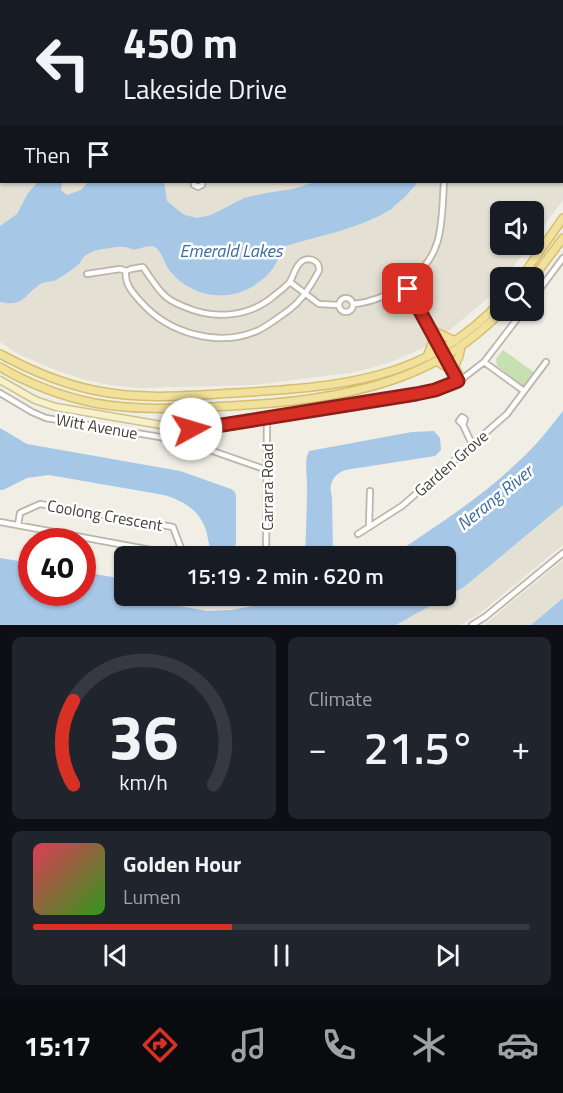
<!DOCTYPE html>
<html lang="en">
<head>
<meta charset="utf-8">
<style>
  :root { --surface:#171b24; --page:#20242c; --text:#f1f3f6; --muted:#9ea1a6; --line:#363941; --accent:#d93025 }
  body { margin:0; font-family:"Titillium Web",sans-serif; background:var(--page); color:var(--text); height:100vh; display:flex; flex-direction:column; font-size:22px; white-space:nowrap }
  * { box-sizing:border-box; margin:0 }
  p { font-size:20px; color:var(--muted) }
  .icon { flex:none; width:33px; height:33px; fill:none; stroke:currentColor; stroke-width:2; stroke-linecap:round; stroke-linejoin:round }
  .map { position:relative; height:625px; overflow:hidden }
  .panel { display:flex; flex-direction:column; gap:12px; padding:12px; background:#0d0f14; flex:1 }
  .panel>* { flex:none }
  .hud { position:absolute; left:0px; top:0px; width:564px; height:183px; box-shadow:0 2px 4px #0004; background:#171b24; color:var(--text); overflow:hidden }
  .buttons { position:absolute; left:490px; top:201px; display:grid; gap:12px }
  .buttons a { display:grid; place-items:center; width:54px; height:54px; border-radius:9px; background:var(--surface); box-shadow:0 2px 4px #0004; font-size:30px }
  .speed { position:absolute; left:18px; top:528px; display:flex; gap:12px; font-size:30px; font-weight:700; text-align:center }
  .speed>* { display:grid; place-content:center; width:78px; height:78px; border-radius:50%; background:var(--surface); box-shadow:0 2px 4px #0004; line-height:1 }
  .speed .limit { border:9px solid #d22; background:#fff; color:#111 }
  .pin { position:absolute; display:grid; place-items:center; width:51px; height:51px; color:#fff; margin:-26px; border-radius:12px; box-shadow:0 3px 9px #0006 }
  .me { position:absolute; width:66px; margin:-33px; rotate:84deg; stroke-linejoin:round; filter:drop-shadow(0 0 4px #0008) }
  .turn { display:flex; align-items:center; gap:21px; height:126px; padding:0 24px; font-size:27px }
  .turn .icon { width:78px; height:78px; stroke-width:2.5 }
  .turn b { display:block; font-size:42px; line-height:51px }
  .then { display:flex; align-items:center; height:57px; padding:0 24px; background:#0003; gap:12px; font-size:22px }
  .big { font-size:45px; font-weight:600; line-height:1.1 }
  .panel .tile { flex:1; display:flex; flex-direction:column; justify-content:center; gap:9px; min-width:0; padding:0 21px; border-radius:9px; background:var(--page) }
  .panel .dial { align-items:center; gap:0 }
  .dial svg { height:156px; overflow:visible; fill:none; stroke:var(--line); stroke-width:7; stroke-linecap:round; text-anchor:middle }
  .dial text { fill:var(--text); stroke:none }
  .song { display:flex; align-items:center; gap:18px }
  .cover { width:72px; height:72px; border-radius:9px; background:linear-gradient(135deg,hsl(350 70% 55%),hsl(110 70% 35%)) }
  .played { height:6px; border-radius:3px; background:linear-gradient(90deg,var(--accent) 40%,var(--line) 40%) }
  .keys { display:flex; justify-content:space-around; direction:ltr }
  .heat { display:flex; justify-content:space-between; align-items:center; font-size:33px; direction:ltr }
  .panel .tiles { flex:1; display:grid; gap:12px; grid-template-columns:1fr 1fr }
  .tile:last-child { grid-column:span 2 }
  .trip { position:absolute; left:114px; top:546px; width:342px; height:60px; border-radius:9px; background:var(--surface); box-shadow:0 2px 4px #0004; font-weight:600; line-height:60px; text-align:center }
  .dock { display:flex; height:96px; justify-content:space-around; align-items:center; background:#090b0e; color:var(--muted) }
  .dock .icon { width:42px; height:42px }
  .dock .current { color:var(--accent) }
  .dock b { font-size:27px; color:var(--text) }
  .map>svg:first-child { display:block }
  .residential { fill:#e4e0d4 }
  .green { fill:#c7e0b2 }
  .water { fill:#a7c7e7 }
  .lines { fill:none; stroke-linecap:round; stroke-linejoin:round }
  .street-casing { stroke:#bbb6a9; stroke-width:8 }
  .secondary-casing { stroke:#cbc299; stroke-width:9 }
  .primary-casing { stroke:#d5bf6e; stroke-width:10 }
  .street { stroke:#fff; stroke-width:4.5 }
  .secondary { stroke:#f8f0c7; stroke-width:6 }
  .primary { stroke:#f2e19c; stroke-width:7 }
  .route-casing { stroke:#8d1f18; stroke-width:15 }
  .route { stroke:#d93025; stroke-width:10 }
  .labels { text-anchor:middle; stroke-width:5; stroke-linejoin:round; paint-order:stroke }
  .street-label { font-size:16px; fill:#423e35; stroke:#fff }
  .water-label { font-size:18px; font-style:italic; fill:#3b6da1; stroke:#fff }
</style>
</head>
<body>
<div class="map">
<svg width="563" height="625" viewBox="0 0 563 625">
  <rect width="100%" height="100%" fill="#f0eee5"/>
  <path class="residential" d="M 119,0 L 563,0 L 563,200 L 534,239 L 534,212 L 501,212 L 501,244 L 530,245 L 505,277 L 501,278 L 501,283 L 493,294 L 451,329 L 423,348 L 396,360 L 371,368 L 349,373 L 255,385 L 138,388 L 110,385 L 86,380 L 58,371 L 20,355 L 0,342 L 0,169 L 1,169 L 2,182 L 562,182 L 562,2 L 118,1 Z
    M 563,505 L 563,545 L 480,613 L 461,625 L 396,625 L 464,587 Z
    M 563,560 L 563,598 L 531,625 L 484,625 Z"/>
  <path class="green" d="M 0,0 L 88,0 L 87,2 L 2,2 L 1,84 L 0,83 Z
    M 503,350 L 535,373 L 527,385 L 523,386 L 497,366 L 496,359 Z"/>
  <path class="water" d="M 403,0 L 563,0 L 563,62 L 562,2 L 403,2 Z
    M 38,182 L 62,182 L 61,190 L 67,195 L 81,190 L 88,182 L 164,182 L 167,201 L 179,211 L 185,215 L 197,218 L 211,215 L 244,198 L 266,193 L 293,189 L 315,182 L 418,182 L 405,197 L 393,207 L 393,208 C 362,228 322,235 286,246 C 281,250 280,256 277,261 C 273,270 266,277 259,282 C 231,304 191,298 169,270 C 165,264 161,250 155,247 C 149,244 143,248 137,249 C 131,250 134,249 128,248 C 123,246 116,247 110,248 C 103,249 94,250 88,254 C 83,256 82,260 79,264 C 73,269 63,276 56,280 C 51,282 44,281 39,285 C 23,296 24,307 0,302 L 0,226 L 17,214 L 28,193 Z
    M 563,411 L 563,505 L 464,587 L 396,625 L 0,625 L 0,558 L 31,563 L 32,592 L 82,592 L 83,572 L 124,579 L 124,596 L 143,596 L 146,599 L 167,604 L 208,611 L 231,610 L 299,598 L 302,596 L 446,596 L 446,556 L 391,556 C 442,523 495,488 537,443 C 546,433 554,422 563,411 Z
    M 0,428 L 27,444 L 180,471 L 231,489 L 235,492 L 236,497 L 236,544 C 233,553 219,553 211,549 C 208,543 208,537 206,530 C 199,510 184,501 164,495 L 49,475 L 27,478 L 3,490 L 0,490 Z
    M 434,431 L 440,438 L 441,450 L 435,456 L 345,470 C 333,475 328,484 332,497 L 333,556 L 305,556 C 306,532 307,508 307,484 C 307,473 304,461 309,451 L 412,432 Z
    M 563,598 L 563,625 L 531,625 Z"/>
  <g class="lines">
    <g class="street-casing">
      <path id="street" d="M 276,0 L 279,2
        M 257,2 L 258,0
        M 562,98 L 563,98
        M 0,116 L 2,117
        M 0,149 L 2,148
        M 194,182 L 194,185 L 198,187 L 202,185 L 202,182
        M 87,274 L 120,269 L 126,271 L 131,269 L 143,267 C 149,276 155,285 162,293 C 168,300 177,304 185,307 C 215,320 250,317 275,295 C 279,292 286,286 289,283 C 293,278 294,269 300,263 C 306,256 320,259 319,270 C 319,272 315,277 315,278 C 307,291 301,301 289,310 C 279,317 269,325 259,330 C 220,348 169,334 141,302 C 133,293 124,284 126,271
        M400 283a6 6 0 1 1 12 0a6 6 0 1 1-12 0Z
        M 411,279 C 445,253 441,221 444,182
        M 290,282 L 319,304 L 339,305
        M 408,289 L 441,350
        M 534,297 L 563,258
        M339 305a7 7 0 1 1 14 0a7 7 0 1 1-14 0Z
        M 354,304 C 371,302 386,297 400,286
        M 428,323 L 436,332 L 445,347
        M 484,362 L 524,391
        M 462,379 L 484,362 L 524,310
        M 0,393 L 32,412 L 46,418 L 184,441 L 267,470
        M 463,425 L 465,419 L 462,417 L 459,421 L 463,425 L 472,444
        M 0,522 L 162,552 L 170,556
        M 18,525 L 20,513 L 40,504 L 173,527 L 182,551 L 178,556
        M 369,527 L 370,491
        M 358,534 L 402,506 L 507,414 L 546,362
        M 266,556 L 267,418
        M 472,625 L 485,617 L 563,553"/>
    </g>
    <g class="secondary-casing">
      <path id="secondary" d="M 442,353 L 458,381
        M 0,380 L 35,400 L 56,407 L 173,427 L 202,428 L 435,390 L 462,379 L 446,350"/>
    </g>
    <g class="primary-casing">
      <path id="primary" d="M 100,2 L 101,0
        M 110,2 L 110,0
        M 0,155 L 2,154
        M 0,163 L 2,162
        M 521,278 L 563,218
        M 533,278 L 563,238
        M 436,332 L 455,341
        M 0,354 C 30,370 60,383 93,390 C 139,400 187,396 234,393 C 336,387 427,382 501,301
        M 427,357 L 434,338
        M 436,361 L 448,368 L 452,369
        M 455,365 L 459,356 L 461,346
        M 0,367 C 29,384 61,396 94,403 C 133,410 173,409 212,407 C 275,404 341,399 401,377 C 439,363 474,340 503,310"/>
    </g>
    <use href="#street" class="street"/>
    <use href="#secondary" class="secondary"/>
    <use href="#primary" class="primary"/>
  </g>
  <g class="lines">
    <g class="route-casing">
      <path id="route" d="M 191,429 L 216,426 L 416,394 L 435,390 L 458,381 L 408,289"/>
    </g>
    <use href="#route" class="route"/>
  </g>
  <g class="labels">
    <g class="street-label">
      <text transform="translate(97 426) rotate(10)" y="6">Witt Avenue</text>
      <text transform="translate(451 463) rotate(-41)" y="6">Garden Grove</text>
      <text transform="translate(267 487) rotate(-90)" y="6">Carrara Road</text>
      <text transform="translate(105 515) rotate(10)" y="6">Coolong Crescent</text>
    </g>
    <g class="water-label">
      <text x="231" y="257">Emerald Lakes</text>
      <text transform="translate(495 498) rotate(-39)" y="6">Nerang River</text>
    </g>
  </g>
</svg>
<div class="buttons">
<a><svg class="icon" aria-label="sound" viewBox="0 0 24 24"><path d="M4 9h4l5-4v14l-5-4H4zM17 9q2 3 0 6"/></svg></a>
<a><svg class="icon" aria-label="search" viewBox="0 0 24 24"><circle cx="10" cy="10" r="6"/><path d="M15 15l6 6"/></svg></a>
</div>
<div class="speed"><div class="limit">40</div></div>
<div class="pin" style="left:408px;top:289px;background:#d93025"><svg class="icon" aria-label="arrive" viewBox="0 0 24 24"><path d="M6 21V4h12l-3 4 3 4H6"/></svg></div>
<svg class="me" style="left:191px;top:429px" viewBox="-20 -20 40 40"><circle r="19" fill="#fff"/><path d="M0-13L10 11 0 6-10 11z" fill="#d93025"/></svg>
<div class="trip">15:19 · 2 min · 620 m</div>
<div class="hud">
<div class="turn"><svg class="icon" aria-label="left" viewBox="0 0 24 24"><path d="M17 20v-9H6M10 6l-5 5 5 5"/></svg><div><b>450 m</b>Lakeside Drive</div></div>
<div class="then">Then<svg class="icon" aria-label="arrive" viewBox="0 0 24 24"><path d="M6 21V4h12l-3 4 3 4H6"/></svg></div>
</div>
</div>
<section class="panel">
<div class="tiles">
<div class="tile dial"><svg viewBox="0 0 100 80">
<path d="M14 69A42 42 0 1 1 86 69"/>
<path d="M14 69A42 42 0 0 1 14 26" stroke="#d93025"/>
<text x="50" y="56" font-size="32" font-weight="700">36</text>
<text x="50" y="72" font-size="11">km/h</text>
</svg></div>
<div class="tile"><p>Climate</p>
<div class="heat"><a>−</a><b class="big">21.5°</b><a>+</a></div>
</div>
<div class="tile">
<div class="song"><i class="cover"></i><div><b>Golden Hour</b><p>Lumen</p></div></div>
<div class="played"></div>
<div class="keys"><svg class="icon" aria-label="previous" viewBox="0 0 24 24"><path d="M18 5L8 12l10 7zM5 5v14"/></svg><svg class="icon" aria-label="pause" viewBox="0 0 24 24"><path d="M8 5v14M16 5v14"/></svg><svg class="icon" aria-label="next" viewBox="0 0 24 24"><path d="M6 5l10 7-10 7zM19 5v14"/></svg></div>
</div>
</div>
</section>
<nav class="dock">
<b>15:17</b>
<svg class="icon current" aria-label="directions" viewBox="0 0 24 24"><path d="M12 3l9 9-9 9-9-9zM9 14v-3h6M13 9l2 2-2 2"/></svg>
<svg class="icon" aria-label="music" viewBox="0 0 24 24"><path d="M9 18V5l10-2v13"/><circle cx="6" cy="18" r="3"/><circle cx="16" cy="16" r="3"/></svg>
<svg class="icon" aria-label="phone" viewBox="0 0 24 24"><path d="M5 4h4l2 5-3 2q2 4 5 5l2-3 5 2v4C11 20 4 13 5 4z"/></svg>
<svg class="icon" aria-label="climate" viewBox="0 0 24 24"><path d="M12 3v18M4 7l16 10M4 17L20 7"/></svg>
<svg class="icon" aria-label="car" viewBox="0 0 24 24"><path d="M5 17H2v-5l4-1 3-4h7l3 4 3 1v5h-3M9 17h6M6 11h13"/><circle cx="7" cy="17" r="2"/><circle cx="17" cy="17" r="2"/></svg>
</nav>
</body>
</html>
